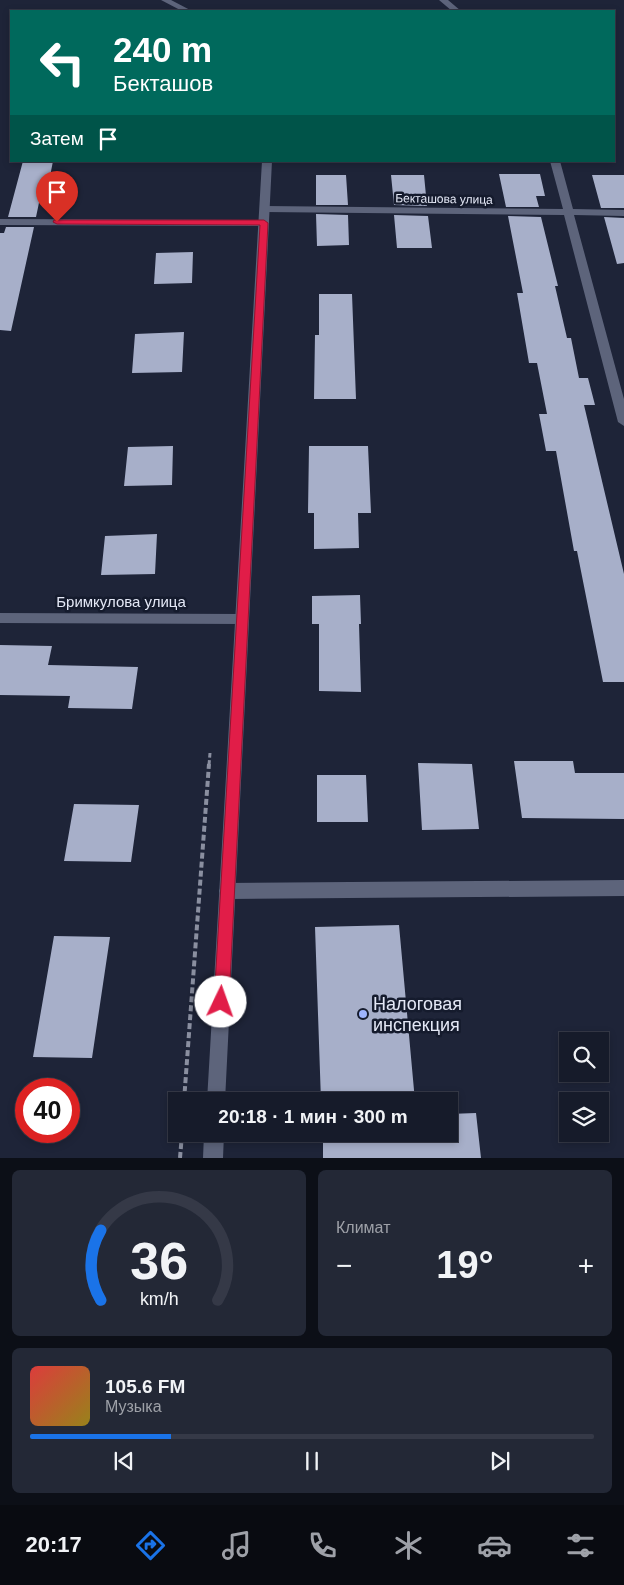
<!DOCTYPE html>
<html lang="ru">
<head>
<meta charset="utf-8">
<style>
  :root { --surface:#161b2a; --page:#232836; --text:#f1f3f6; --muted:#9ea1a8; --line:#353947; --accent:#1a73e8 }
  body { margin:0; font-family:Helvetica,sans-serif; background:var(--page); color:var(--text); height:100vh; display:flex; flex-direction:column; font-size:19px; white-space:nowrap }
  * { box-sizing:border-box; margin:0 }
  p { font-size:16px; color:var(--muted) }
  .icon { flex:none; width:28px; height:28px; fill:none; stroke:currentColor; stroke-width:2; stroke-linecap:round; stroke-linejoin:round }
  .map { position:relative; height:1158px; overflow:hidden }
  .sheet { display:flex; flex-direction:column; gap:12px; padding:12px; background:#0c0f17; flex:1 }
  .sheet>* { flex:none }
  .top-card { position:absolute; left:10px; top:10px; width:605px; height:152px; border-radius:0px; box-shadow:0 2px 8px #0003,0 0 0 1px var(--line); background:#00695c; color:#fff; overflow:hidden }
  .controls { position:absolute; left:559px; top:1032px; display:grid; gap:10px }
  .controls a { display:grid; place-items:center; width:50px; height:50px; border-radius:0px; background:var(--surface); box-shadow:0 2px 8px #0003,0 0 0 1px var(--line); font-size:25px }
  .speed { position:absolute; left:15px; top:1078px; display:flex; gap:10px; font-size:25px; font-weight:700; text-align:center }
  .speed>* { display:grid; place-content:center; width:65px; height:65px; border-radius:50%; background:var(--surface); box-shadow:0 2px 8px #0003,0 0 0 1px var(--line); line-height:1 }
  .speed .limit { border:8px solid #d22; background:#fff; color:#111 }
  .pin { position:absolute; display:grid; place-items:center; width:42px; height:42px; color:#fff; margin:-51px -21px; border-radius:50% 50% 50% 0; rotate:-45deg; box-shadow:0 0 5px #0007 }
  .pin .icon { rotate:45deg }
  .me { position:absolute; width:55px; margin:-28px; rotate:3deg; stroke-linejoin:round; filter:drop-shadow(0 0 4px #0008) }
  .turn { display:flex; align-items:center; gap:18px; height:105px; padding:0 20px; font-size:22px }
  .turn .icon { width:65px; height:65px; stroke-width:2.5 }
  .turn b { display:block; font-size:35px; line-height:42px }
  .then { display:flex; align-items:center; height:48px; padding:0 20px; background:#0003; gap:10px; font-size:19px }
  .big { font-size:38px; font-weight:600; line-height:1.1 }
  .sheet .widget { flex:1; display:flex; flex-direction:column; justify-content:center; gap:8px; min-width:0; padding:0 18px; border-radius:8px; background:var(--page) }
  .sheet .dial { align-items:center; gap:0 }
  .dial svg { height:130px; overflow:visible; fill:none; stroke:var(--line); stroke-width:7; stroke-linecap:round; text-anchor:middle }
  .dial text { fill:var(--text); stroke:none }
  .song { display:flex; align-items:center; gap:15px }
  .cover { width:60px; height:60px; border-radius:8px; background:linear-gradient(135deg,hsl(0 70% 55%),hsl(50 70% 35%)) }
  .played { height:5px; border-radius:2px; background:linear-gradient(90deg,var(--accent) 25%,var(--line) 25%) }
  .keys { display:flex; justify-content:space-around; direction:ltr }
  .heat { display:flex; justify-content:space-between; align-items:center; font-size:28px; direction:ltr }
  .sheet .tiles { flex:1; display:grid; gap:12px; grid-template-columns:1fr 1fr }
  .widget:last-child { grid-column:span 2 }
  .trip { position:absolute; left:168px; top:1092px; width:290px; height:50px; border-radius:0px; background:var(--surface); box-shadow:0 2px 8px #0003,0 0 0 1px var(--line); font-weight:600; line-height:50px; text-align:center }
  .menu { display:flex; height:80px; justify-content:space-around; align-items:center; background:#090b11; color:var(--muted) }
  .menu .icon { width:35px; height:35px }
  .menu .on { color:var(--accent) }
  .menu b { font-size:22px; color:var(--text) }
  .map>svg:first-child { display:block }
  .building { fill:#a7afc9 }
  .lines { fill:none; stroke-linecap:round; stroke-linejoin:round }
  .path-far1 { stroke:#8a8fa0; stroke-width:3; stroke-dasharray:5 2.5; stroke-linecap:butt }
  .path { stroke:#8a8fa0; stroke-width:4; stroke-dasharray:6 3; stroke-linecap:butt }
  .minor { fill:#5d647b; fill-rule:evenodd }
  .tertiary { fill:#5d647b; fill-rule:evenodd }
  .route { fill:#e11d48; stroke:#92132f }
  .poi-dot { fill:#9eb4fd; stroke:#151b2d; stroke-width:2 }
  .labels { text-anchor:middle; stroke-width:5; stroke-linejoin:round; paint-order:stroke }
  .far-street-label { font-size:12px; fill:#e4e8f6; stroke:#151b2d }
  .street-label { font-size:15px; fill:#e4e8f6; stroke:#151b2d }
  .near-poi-label { font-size:18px; fill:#e4e8f6; stroke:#151b2d; text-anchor:start }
</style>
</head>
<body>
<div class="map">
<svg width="624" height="1158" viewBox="0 0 624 1158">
  <rect width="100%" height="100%" fill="#1e2438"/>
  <path class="building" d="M 23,161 L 53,161 L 46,197 L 40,198 L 36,217 L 8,217 Z
    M 499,174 L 540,174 L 545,196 L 536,196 L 539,207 L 506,207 Z
    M 316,175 L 346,175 L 348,205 L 316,205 Z
    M 391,175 L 424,175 L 427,206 L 394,205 Z
    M 592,175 L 624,175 L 624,208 L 601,208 Z
    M 316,214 L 348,215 L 349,245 L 317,246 Z
    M 394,215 L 428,216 L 432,248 L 397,248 Z
    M 508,216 L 541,217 L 558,286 L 555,286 L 567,338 L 571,338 L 579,378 L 588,378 L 595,405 L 584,405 L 624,574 L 624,682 L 603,682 L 577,551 L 574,551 L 556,451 L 546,451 L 539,414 L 547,414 L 537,363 L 529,363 L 517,293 L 523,293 Z
    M 604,217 L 624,218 L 624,263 L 617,264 Z
    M 6,227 L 34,227 L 11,331 L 0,330 L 0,233 L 4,233 Z
    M 193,252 L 192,283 L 154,284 L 156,253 Z
    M 319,294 L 352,294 L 356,399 L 314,399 L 315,335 L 319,335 Z
    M 184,332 L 182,372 L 132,373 L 135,334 Z
    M 173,446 L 172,485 L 124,486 L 128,447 Z
    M 309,446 L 368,446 L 371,513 L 358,513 L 359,548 L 314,549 L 314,513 L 308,513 Z
    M 157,534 L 155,574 L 101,575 L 105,536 Z
    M 360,595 L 361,624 L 359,624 L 361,692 L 319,691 L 319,624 L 312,624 L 312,596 Z
    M 0,645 L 52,646 L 48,665 L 138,667 L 132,709 L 68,708 L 70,696 L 0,695 Z
    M 514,761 L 573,761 L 575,773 L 624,773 L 624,819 L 522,818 Z
    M 418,763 L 472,764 L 479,829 L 422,830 Z
    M 317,775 L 366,775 L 368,822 L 317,822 Z
    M 74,804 L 139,805 L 131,862 L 64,861 Z
    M 399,925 L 415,1101 L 321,1101 L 315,927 Z
    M 54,936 L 110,937 L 92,1058 L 33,1057 Z
    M 476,1113 L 481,1158 L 323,1158 L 323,1134 L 449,1134 L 449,1114 Z"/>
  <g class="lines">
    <path class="path-far1" d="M 209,765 L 210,753"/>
    <path class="path" d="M 184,1101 L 209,764
      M 180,1158 L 182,1134"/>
    <path class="minor" d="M 439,0 L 448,0 L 461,11 L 452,11 Z
      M 550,161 L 560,161 L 573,209 L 624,210 L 624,216 L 574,215 L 624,399 L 624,426 L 618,422 L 564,215 L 265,212 L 260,209 L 265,206 L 563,209 Z
      M 0,219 L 264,220 L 269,223 L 264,226 L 0,225 Z
      M 0,613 L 242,614 L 247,615 L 249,619 L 247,623 L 242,624 L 0,623 Z
      M 624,880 L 624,896 L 227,899 L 221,896 L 219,891 L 221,886 L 227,883 Z"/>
    <path class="tertiary" d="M 161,0 L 171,0 L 192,11 L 182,11 Z
      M 262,161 L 272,161 L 225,1101 L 207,1101 Z
      M 204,1134 L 224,1134 L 223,1158 L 203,1158 Z"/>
  </g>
  <path class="route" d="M 54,220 L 264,220 L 268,223 L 229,1002 L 226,1007 L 221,1009 L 216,1007 L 214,1002 L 260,225 L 57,224 L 53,222 Z"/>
  <circle class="poi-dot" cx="363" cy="1014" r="5"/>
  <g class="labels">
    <g class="far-street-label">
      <text transform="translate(444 199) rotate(1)" y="4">Бекташова улица</text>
    </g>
    <g class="street-label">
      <text x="121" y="607">Бримкулова улица</text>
    </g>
    <g class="near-poi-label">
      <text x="373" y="1010">Налоговая<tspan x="373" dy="21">инспекция</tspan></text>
    </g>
  </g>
</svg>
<div class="controls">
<a><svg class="icon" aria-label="search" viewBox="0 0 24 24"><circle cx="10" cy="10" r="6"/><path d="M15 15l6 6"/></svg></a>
<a><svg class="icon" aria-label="layers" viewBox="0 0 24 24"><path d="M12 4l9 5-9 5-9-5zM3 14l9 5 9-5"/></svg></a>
</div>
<div class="speed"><div class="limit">40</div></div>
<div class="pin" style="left:57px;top:222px;background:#d93025"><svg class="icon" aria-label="arrive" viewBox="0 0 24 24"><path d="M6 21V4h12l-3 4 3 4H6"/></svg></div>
<svg class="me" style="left:221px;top:1002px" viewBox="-20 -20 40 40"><circle r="19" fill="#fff"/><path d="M0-13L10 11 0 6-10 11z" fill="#e11d48"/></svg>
<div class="trip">20:18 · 1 мин · 300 m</div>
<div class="top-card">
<div class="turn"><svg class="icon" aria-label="left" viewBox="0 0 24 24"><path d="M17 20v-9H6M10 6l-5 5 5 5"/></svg><div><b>240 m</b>Бекташов</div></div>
<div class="then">Затем<svg class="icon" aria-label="arrive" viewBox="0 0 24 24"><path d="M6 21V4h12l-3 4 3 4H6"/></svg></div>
</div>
</div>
<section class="sheet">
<div class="tiles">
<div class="widget dial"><svg viewBox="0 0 100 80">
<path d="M14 69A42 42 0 1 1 86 69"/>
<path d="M14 69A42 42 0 0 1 14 26" stroke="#1a73e8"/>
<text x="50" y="56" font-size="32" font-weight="700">36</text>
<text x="50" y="72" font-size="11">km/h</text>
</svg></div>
<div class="widget"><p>Климат</p>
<div class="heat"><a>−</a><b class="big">19°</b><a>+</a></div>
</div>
<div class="widget">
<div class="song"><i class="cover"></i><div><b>105.6 FM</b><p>Музыка</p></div></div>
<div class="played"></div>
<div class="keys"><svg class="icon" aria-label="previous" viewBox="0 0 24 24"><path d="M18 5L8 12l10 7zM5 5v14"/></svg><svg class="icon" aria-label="pause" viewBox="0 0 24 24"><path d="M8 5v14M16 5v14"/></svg><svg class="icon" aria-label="next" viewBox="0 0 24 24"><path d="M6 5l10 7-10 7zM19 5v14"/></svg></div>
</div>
</div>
</section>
<nav class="menu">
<b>20:17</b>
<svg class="icon on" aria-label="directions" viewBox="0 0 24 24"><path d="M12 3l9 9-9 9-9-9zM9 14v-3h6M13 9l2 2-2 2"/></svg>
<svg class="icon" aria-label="music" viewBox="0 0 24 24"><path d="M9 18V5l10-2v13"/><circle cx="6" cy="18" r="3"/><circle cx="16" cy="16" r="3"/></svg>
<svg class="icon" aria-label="phone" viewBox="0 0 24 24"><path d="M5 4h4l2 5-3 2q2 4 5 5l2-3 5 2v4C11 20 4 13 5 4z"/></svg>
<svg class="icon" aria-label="climate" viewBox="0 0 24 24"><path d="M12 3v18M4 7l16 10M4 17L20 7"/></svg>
<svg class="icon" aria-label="car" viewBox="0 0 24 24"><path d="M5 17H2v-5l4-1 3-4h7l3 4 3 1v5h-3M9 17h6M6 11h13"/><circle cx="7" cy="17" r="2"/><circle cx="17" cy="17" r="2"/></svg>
<svg class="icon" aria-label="filters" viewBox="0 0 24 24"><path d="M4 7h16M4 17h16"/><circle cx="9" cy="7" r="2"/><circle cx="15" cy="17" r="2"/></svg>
</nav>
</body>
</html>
